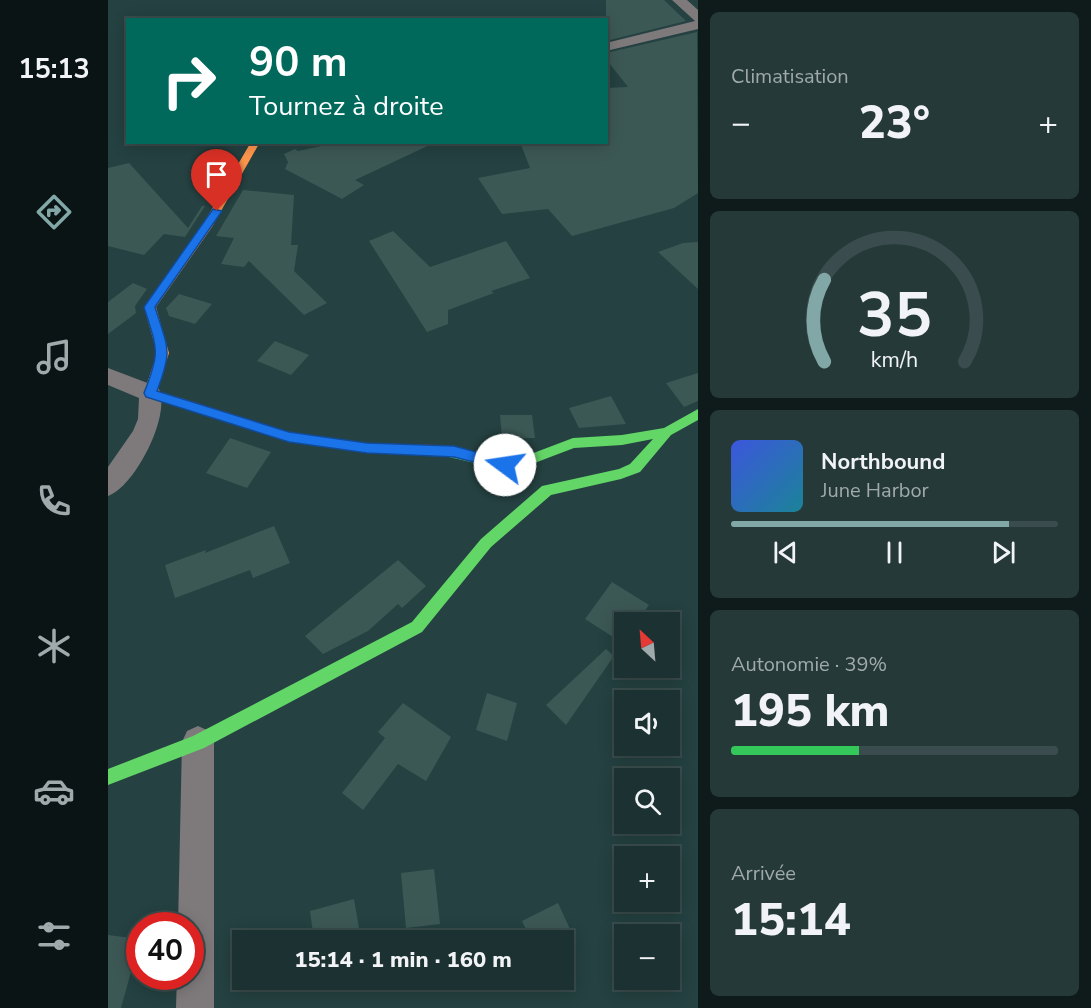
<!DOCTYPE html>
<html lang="fr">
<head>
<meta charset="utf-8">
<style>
  :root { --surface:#1c3131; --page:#253939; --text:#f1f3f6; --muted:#a0a9ab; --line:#3a4c4d; --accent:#81a7a6 }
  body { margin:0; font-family:"Nunito Sans",sans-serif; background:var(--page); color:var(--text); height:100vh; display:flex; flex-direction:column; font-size:22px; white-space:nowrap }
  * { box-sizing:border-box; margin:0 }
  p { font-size:20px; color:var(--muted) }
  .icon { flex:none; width:33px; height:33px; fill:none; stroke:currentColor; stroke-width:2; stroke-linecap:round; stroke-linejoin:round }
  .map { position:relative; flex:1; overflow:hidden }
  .panel { display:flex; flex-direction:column; gap:12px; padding:12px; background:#0f1b1b; width:393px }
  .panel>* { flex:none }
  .guide { position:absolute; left:18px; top:18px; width:482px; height:126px; border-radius:0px; box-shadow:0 3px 15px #0003,0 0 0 2px var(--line); background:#00695c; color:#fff; overflow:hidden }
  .needle { width:39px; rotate:334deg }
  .tools { position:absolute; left:506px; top:612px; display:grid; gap:12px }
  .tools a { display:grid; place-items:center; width:66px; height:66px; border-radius:0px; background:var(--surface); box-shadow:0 3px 15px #0003,0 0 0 2px var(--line); font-size:30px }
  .speed { position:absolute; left:18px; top:912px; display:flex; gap:12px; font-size:30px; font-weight:700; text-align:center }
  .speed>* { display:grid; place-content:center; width:78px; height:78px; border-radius:50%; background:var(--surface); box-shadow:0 3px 15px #0003,0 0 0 2px var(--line); line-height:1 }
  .speed .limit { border:9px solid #d22; background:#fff; color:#111 }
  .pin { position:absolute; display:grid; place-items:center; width:51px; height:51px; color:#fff; margin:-62px -26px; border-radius:50% 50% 50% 0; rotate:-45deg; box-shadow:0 0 6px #0007 }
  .pin .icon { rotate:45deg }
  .me { position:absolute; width:66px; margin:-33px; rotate:284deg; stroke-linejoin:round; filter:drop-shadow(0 0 4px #0008) }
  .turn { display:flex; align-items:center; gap:21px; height:126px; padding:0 24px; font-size:27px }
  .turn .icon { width:78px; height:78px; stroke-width:2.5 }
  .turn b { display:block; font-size:42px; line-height:51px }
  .big { font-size:45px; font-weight:800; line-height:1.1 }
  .panel .card { flex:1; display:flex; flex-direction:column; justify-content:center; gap:9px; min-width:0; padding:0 21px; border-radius:9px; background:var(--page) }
  .panel .dial { align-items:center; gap:0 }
  .dial svg { height:156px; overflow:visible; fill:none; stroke:var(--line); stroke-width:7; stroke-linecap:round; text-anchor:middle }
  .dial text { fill:var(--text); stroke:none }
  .song { display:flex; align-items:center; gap:18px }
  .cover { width:72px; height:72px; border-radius:9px; background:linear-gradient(135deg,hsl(230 70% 55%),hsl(190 70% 35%)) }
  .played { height:6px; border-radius:3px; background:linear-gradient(90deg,var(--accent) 85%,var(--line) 85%) }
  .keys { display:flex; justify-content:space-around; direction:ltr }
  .heat { display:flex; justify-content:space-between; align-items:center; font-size:33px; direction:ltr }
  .charge { height:9px; border-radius:4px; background:linear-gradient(90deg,#34c759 39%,var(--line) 0) }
  .trip { position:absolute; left:124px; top:930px; width:342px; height:60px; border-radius:0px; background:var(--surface); box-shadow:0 3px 15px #0003,0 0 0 2px var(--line); font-weight:800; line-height:60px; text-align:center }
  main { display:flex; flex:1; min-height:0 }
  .tab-bar { display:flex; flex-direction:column; width:108px; justify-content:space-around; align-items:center; background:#0b1414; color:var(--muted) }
  .tab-bar .icon { width:42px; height:42px }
  .tab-bar .current { color:var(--accent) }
  .tab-bar b { font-size:27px; color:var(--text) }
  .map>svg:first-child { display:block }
  .building { fill:#3c5855 }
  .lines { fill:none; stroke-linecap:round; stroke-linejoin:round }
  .street { fill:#7e7a7b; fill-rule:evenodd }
  .fast { fill:#63d668; fill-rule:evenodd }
  .slow { fill:#ff974d; fill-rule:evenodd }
  .jam { fill:#b3261e; fill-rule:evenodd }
  .route { fill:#1a73e8; stroke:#114b97; stroke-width:1.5 }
</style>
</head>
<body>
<main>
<nav class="tab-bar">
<b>15:13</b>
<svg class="icon current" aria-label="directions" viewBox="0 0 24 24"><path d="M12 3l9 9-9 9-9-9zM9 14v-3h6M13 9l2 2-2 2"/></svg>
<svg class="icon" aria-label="music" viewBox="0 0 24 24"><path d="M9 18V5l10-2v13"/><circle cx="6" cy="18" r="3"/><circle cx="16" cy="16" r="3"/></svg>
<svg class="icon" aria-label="phone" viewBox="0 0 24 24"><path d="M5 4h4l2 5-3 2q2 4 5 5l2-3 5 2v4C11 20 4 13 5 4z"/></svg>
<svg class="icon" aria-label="climate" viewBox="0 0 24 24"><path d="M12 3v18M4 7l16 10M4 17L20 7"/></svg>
<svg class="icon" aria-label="car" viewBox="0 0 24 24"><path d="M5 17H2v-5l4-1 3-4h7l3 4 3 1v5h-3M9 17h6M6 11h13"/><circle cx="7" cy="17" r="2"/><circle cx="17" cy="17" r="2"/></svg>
<svg class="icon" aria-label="filters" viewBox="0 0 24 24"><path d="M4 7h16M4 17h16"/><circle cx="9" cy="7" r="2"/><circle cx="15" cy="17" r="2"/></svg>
</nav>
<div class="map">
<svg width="590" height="1008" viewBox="0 0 590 1008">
  <rect width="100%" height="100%" fill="#254141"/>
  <path class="building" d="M 498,0 L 556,0 L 578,21 L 498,41 Z
    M 589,32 L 590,193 L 566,208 L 464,236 L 440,209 L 394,214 L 370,178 L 422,168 L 412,142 L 498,142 L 498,88 L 520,87 L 498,59 L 498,53 Z
    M 232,142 L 328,142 L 247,180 L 256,185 L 234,199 L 177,169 L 180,162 L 176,154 L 187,149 L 190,151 Z
    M 21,163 L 80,228 L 94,206 L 97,206 L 77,237 L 56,234 L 36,255 L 0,246 L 0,168 Z
    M 135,190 L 186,195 L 183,245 L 190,245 L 186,271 L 219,303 L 196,315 L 141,261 L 136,267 L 113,264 L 126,238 L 108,236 Z
    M 285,231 L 322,267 L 398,241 L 422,278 L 383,291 L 386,293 L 340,310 L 340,324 L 319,332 L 261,241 Z
    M 590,242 L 590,289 L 550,252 L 575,243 Z
    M 25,283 L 39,289 L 27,306 L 28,313 L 0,334 L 0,302 Z
    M 71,294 L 104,304 L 87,324 L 61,316 L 58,308 Z
    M 167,341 L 201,355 L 183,375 L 149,361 Z
    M 590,373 L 590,401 L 576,407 L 558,383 Z
    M 503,396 L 518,424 L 471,428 L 461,408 Z
    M 392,415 L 424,415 L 427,438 L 394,438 Z
    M 122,438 L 163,452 L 139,488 L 98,473 Z
    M 166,526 L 182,563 L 145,578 L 142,570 L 67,598 L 57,565 L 98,550 L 97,553 Z
    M 290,560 L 318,586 L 294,608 L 290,604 L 260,631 L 215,654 L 197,636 Z
    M 504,582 L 541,605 L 529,622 L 516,622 L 516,644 L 477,619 Z
    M 498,649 L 506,656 L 458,725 L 438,705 Z
    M 379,693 L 409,703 L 399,741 L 368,730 Z
    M 295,703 L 343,737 L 318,781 L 290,764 L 255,810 L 234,793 L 277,738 L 270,732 Z
    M 326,869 L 332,924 L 298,928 L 293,873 Z
    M 246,899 L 253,940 L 206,940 L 202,911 Z
    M 450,903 L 467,940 L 423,940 L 414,921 Z
    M 0,935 L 32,939 L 13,1008 L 0,1008 Z"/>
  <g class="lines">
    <path class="street" d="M 564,0 L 579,0 L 590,10 L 590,29 L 498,51 L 498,43 L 587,21 Z
      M 0,368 L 50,387 C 65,414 26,488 0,496 L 0,467 L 25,431 L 30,419 L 31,398 L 0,385 Z
      M 90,726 L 101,731 L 106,742 L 106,1008 L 68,1008 L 69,976 L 82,976 L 82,926 L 70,926 L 74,742 L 79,731 Z"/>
    <path class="fast" d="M 590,409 L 590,420 L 563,435 L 532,472 L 513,479 L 443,495 L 383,547 L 314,632 L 96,748 L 0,785 L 0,769 L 85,736 L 304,622 L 373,539 L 434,486 L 511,469 L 522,464 L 545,439 L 514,445 L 466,448 L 416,467 L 397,470 L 328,454 L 327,450 L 328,446 L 333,445 L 397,460 L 415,457 L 465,438 L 514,435 L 556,428 Z"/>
    <path class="slow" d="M 143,142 L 152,142 L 104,227 L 48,307 L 61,353 L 49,391 L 68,397 L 70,400 L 64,405 L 38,396 L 36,393 L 49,353 L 36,307 L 94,226 Z"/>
    <path class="jam" d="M 64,395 L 181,432 L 259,443 L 333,445 L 339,450 L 333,455 L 259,453 L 181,442 L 60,403 L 58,400 L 60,397 Z"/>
  </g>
  <path class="route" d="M 105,209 L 114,211 L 47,307 C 60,349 65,349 49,391 L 181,432 L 259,443 L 346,446 L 401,461 L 401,468 L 397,470 L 346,457 L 259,453 L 181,442 L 38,397 L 36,393 C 53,350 49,350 36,307 Z"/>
</svg>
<div class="tools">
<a><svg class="needle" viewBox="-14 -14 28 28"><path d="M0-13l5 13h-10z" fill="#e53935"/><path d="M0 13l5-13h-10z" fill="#a0a9ab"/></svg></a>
<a><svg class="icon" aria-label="sound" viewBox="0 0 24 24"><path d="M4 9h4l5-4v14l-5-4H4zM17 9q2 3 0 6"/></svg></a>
<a><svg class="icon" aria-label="search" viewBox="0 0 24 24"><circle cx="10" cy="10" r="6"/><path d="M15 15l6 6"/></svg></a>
<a>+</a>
<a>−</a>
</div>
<div class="speed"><div class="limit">40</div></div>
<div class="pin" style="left:109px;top:211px;background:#d93025"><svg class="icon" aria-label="arrive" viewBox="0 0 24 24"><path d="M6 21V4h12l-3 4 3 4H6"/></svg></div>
<svg class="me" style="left:397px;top:465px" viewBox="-20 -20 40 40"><circle r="19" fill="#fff"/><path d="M0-13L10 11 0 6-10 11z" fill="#1a73e8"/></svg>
<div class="trip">15:14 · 1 min · 160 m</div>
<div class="guide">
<div class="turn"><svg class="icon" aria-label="right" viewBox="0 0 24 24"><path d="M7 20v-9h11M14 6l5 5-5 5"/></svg><div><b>90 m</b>Tournez à droite</div></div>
</div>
</div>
<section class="panel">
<div class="card"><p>Climatisation</p>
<div class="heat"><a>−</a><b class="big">23°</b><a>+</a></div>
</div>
<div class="card dial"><svg viewBox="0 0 100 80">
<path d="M14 69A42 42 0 1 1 86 69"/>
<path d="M14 69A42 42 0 0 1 14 27" stroke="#81a7a6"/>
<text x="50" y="56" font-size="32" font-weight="700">35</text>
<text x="50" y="72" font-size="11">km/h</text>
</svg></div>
<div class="card">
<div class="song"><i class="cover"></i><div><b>Northbound</b><p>June Harbor</p></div></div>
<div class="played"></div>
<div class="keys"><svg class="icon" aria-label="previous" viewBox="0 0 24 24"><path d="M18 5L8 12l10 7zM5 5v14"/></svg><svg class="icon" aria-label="pause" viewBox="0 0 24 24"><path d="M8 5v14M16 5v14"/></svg><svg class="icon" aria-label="next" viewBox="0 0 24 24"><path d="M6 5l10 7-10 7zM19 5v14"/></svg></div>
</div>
<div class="card"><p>Autonomie · 39%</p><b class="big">195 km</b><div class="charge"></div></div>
<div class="card"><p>Arrivée</p><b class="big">15:14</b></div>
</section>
</main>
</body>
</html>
